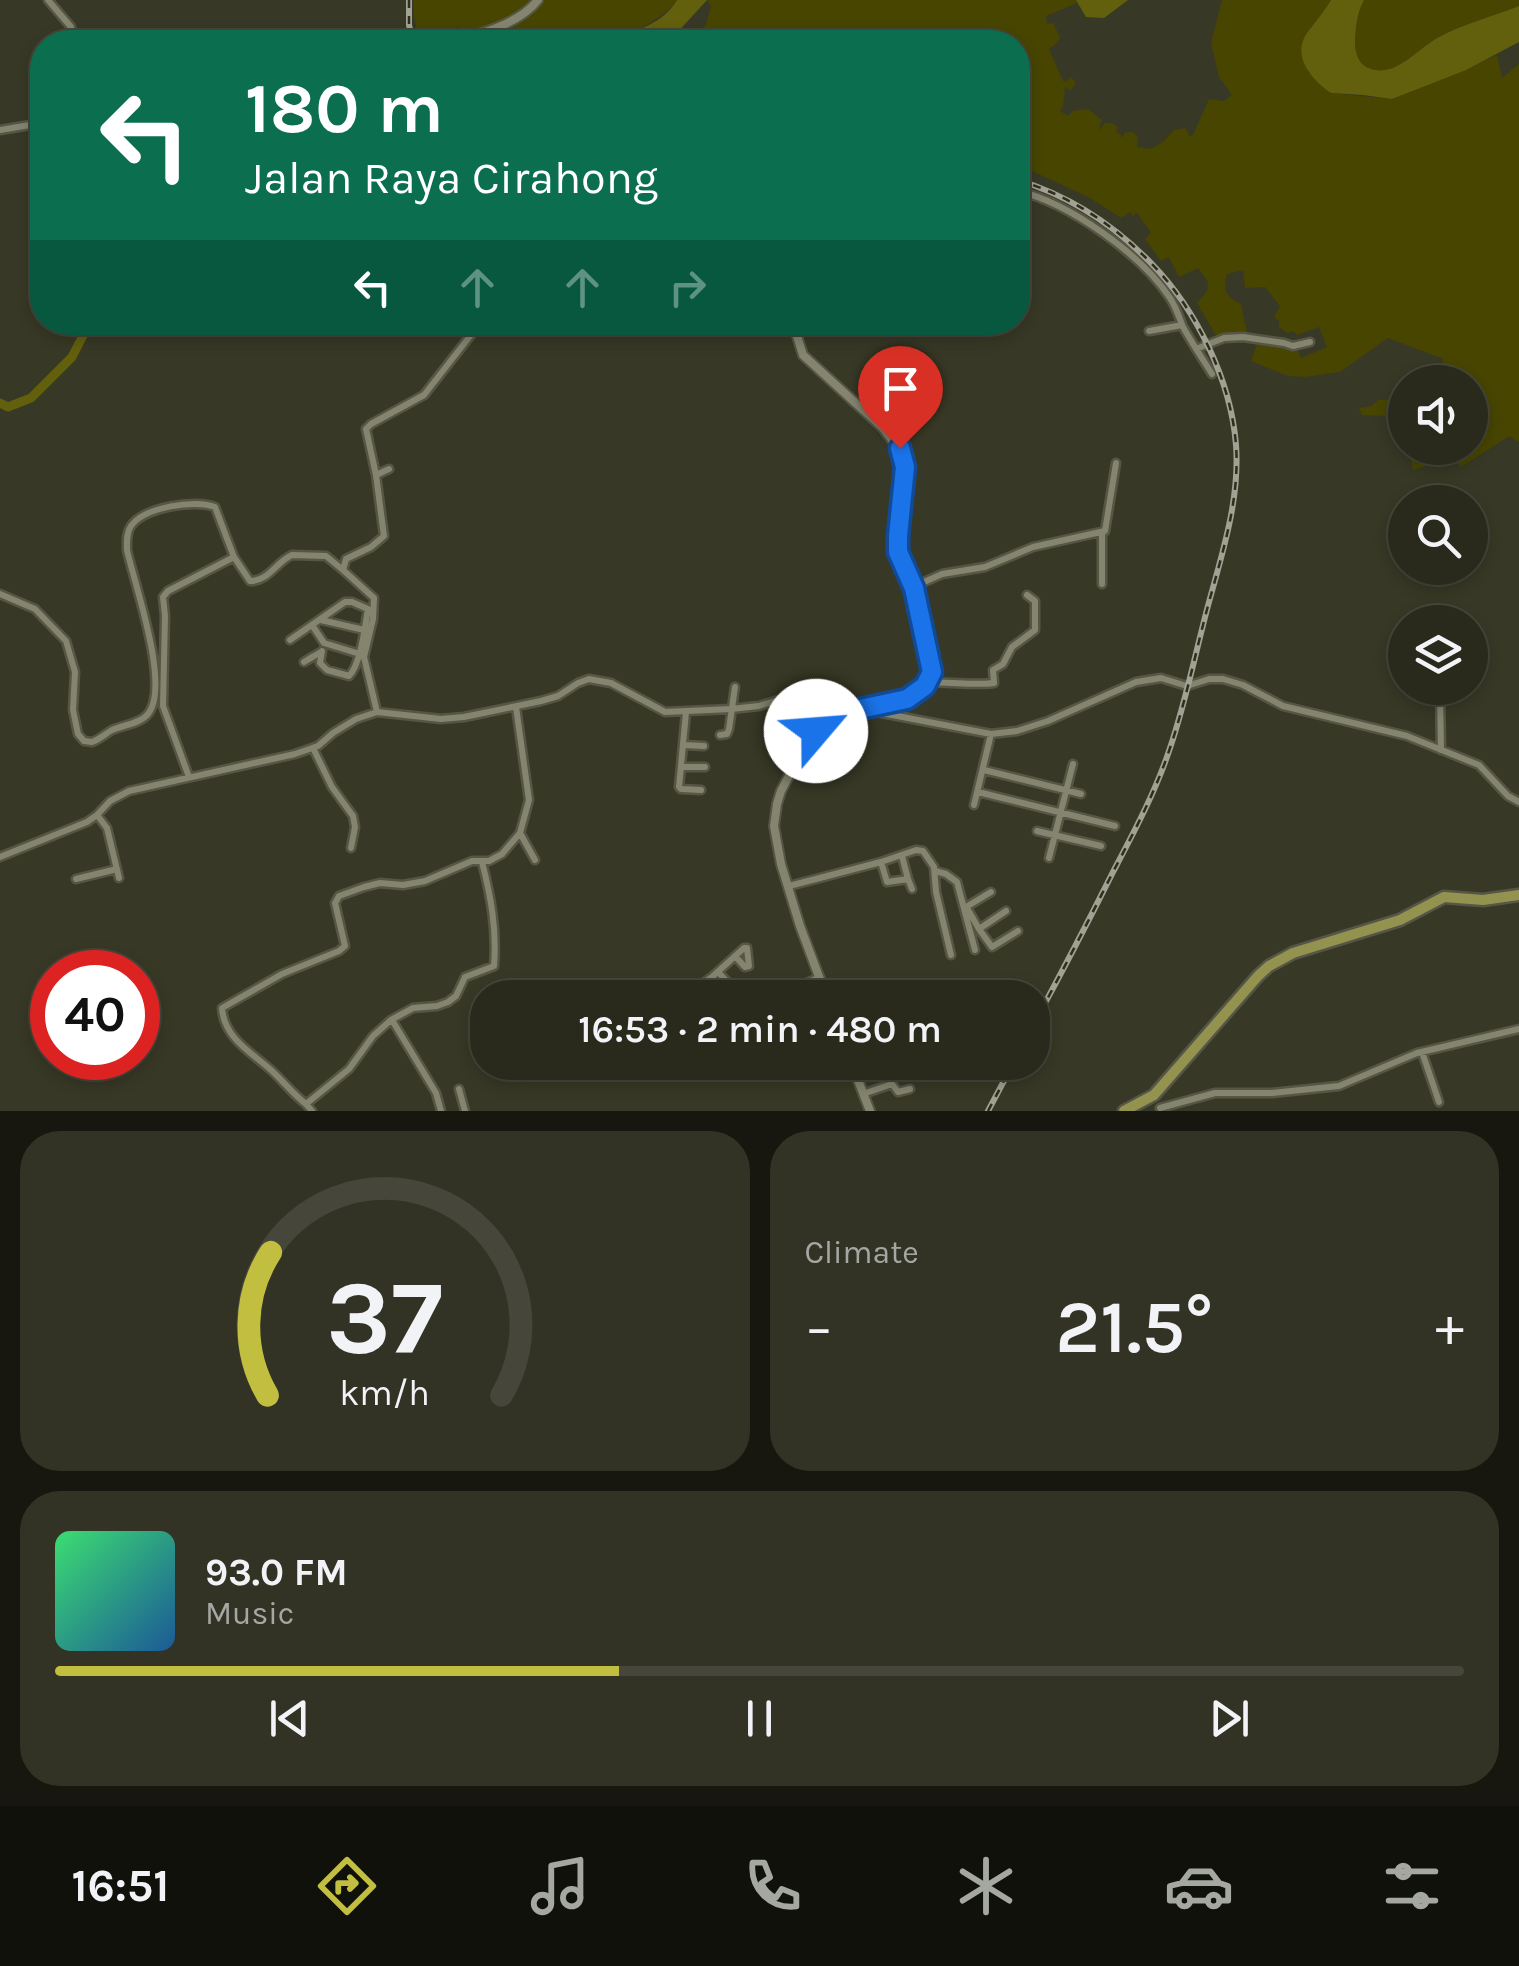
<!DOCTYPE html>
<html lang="en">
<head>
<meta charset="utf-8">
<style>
  :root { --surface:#2a2a1c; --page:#323225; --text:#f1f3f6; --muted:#a5a7a3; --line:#46463b; --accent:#c1be40 }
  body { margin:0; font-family:Karla,sans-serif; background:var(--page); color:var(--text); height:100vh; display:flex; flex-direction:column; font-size:38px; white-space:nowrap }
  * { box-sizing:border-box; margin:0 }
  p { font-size:32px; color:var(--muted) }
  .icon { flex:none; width:55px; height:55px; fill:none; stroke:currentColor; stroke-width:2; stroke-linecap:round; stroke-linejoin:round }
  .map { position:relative; height:1111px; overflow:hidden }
  .side { display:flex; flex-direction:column; gap:20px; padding:20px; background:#17170f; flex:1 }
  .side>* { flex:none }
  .guide { position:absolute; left:30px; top:30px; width:1000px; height:305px; border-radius:40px; box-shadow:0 5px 15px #0003,0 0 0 2px var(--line); background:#0b6e4f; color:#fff; overflow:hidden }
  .controls { position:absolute; left:1388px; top:365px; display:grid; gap:20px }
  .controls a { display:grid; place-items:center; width:100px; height:100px; border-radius:50%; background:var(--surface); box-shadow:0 5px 15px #0003,0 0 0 2px var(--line); font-size:50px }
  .speed { position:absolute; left:30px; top:950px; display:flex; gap:20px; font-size:50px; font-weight:700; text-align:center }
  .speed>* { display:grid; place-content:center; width:130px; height:130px; border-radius:50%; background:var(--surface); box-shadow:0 5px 15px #0003,0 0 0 2px var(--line); line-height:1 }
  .speed .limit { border:15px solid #d22; background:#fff; color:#111 }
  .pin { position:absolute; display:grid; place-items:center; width:85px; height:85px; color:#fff; margin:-102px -42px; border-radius:50% 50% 50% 0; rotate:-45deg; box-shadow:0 0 10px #0007 }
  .pin .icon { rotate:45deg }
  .me { position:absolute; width:110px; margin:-55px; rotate:63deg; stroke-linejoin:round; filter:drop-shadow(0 0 8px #0008) }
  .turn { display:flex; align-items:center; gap:35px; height:210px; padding:0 50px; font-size:45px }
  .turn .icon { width:130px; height:130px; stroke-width:2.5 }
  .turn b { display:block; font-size:70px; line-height:85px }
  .lanes { display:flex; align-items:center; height:95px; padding:0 50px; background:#0003; justify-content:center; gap:50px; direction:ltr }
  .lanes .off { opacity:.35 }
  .big { font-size:75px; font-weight:600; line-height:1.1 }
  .side .card { flex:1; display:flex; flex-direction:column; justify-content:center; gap:15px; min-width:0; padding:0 35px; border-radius:40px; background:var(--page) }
  .side .dial { align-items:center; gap:0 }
  .dial svg { height:260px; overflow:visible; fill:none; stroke:var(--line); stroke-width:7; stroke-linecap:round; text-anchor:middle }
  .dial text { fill:var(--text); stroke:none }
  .song { display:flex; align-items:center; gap:30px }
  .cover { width:120px; height:120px; border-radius:15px; background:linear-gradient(135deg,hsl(140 70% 55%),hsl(210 70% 35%)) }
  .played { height:10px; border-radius:5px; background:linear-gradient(90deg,var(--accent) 40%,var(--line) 40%) }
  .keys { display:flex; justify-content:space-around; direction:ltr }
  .heat { display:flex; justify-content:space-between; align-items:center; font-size:55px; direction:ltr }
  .side .tiles { flex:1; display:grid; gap:20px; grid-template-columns:1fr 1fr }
  .card:last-child { grid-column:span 2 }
  .trip { position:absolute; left:470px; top:980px; width:580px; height:100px; border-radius:40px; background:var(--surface); box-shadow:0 5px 15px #0003,0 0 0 2px var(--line); font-weight:600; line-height:100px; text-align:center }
  .tab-bar { display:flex; height:160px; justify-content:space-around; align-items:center; background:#11110b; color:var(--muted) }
  .tab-bar .icon { width:70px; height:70px }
  .tab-bar .current { color:var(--accent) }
  .tab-bar b { font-size:45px; color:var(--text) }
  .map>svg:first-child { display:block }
  .green { fill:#474500 }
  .water { fill:#62600c }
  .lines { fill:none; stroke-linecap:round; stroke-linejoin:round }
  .river { stroke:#62600c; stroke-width:9 }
  .minor-casing { stroke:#565646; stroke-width:11 }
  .tertiary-casing { stroke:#565646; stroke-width:12 }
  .primary-casing { stroke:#565646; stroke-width:15 }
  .minor { stroke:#84846f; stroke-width:6 }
  .tertiary { stroke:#84846f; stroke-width:8 }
  .primary { stroke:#93924f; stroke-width:10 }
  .rail-casing { stroke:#a1a293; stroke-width:6 }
  .rail { stroke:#2e2e1c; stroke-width:2.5; stroke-dasharray:8; stroke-linecap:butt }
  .route-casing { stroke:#114b97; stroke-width:25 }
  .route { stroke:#1a73e8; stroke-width:18 }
</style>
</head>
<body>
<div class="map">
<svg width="1519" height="1111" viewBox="0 0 1519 1111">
  <rect width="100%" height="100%" fill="#383826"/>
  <path class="green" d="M 413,0 L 536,0 L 507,20 L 470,35 L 458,27 C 444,30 434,43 420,42 L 414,17 Z
    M 541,0 L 677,0 C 671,10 663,14 653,21 C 606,53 543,42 488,42 L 489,31 Z
    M 707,0 L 1076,0 L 1077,3 L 1046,16 L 1047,24 L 1053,23 L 1060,37 L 1057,43 L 1049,49 L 1063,81 L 1067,82 L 1070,77 L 1076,82 L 1071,90 L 1065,87 L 1063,106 L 1060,111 L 1068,116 L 1073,111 L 1088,109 L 1102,120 L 1098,131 L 1105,123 L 1112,123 L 1118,127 L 1116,132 L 1121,135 L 1121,138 L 1125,133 L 1132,132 L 1138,137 L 1137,147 L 1150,149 L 1163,142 L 1174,130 L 1185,128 L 1190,136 L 1193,135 L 1209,99 L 1224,101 L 1232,95 L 1219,77 L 1211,43 L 1222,0 L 1331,0 L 1320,20 L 1305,36 L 1308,72 L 1331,93 L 1392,99 L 1497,55 L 1502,78 L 1519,64 L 1519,442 L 1509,436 L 1461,467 L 1454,458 L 1413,470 C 1412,450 1394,434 1386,416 L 1362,415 L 1359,408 L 1372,406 L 1378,400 L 1405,399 L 1405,448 L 1470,448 L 1470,382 L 1425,382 L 1430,364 L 1442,365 L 1443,359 L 1388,338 L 1340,372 L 1304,377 L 1288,376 L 1251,361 L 1257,344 L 1265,345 L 1266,342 L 1297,348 L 1301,358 L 1327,347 L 1319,327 L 1297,335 L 1293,331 L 1287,333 L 1279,327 L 1279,321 L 1274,317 L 1280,306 L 1265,287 L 1245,288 L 1243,270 L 1227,274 C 1223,290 1225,297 1241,304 L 1247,333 L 1217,337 L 1197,303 L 1207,291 L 1208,282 L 1198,268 L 1179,277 L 1169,257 L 1161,261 L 1145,239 L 1151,233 L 1137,213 L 1133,216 L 1130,212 L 1121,218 L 1090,198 L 1030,170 L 1025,170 L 1023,177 L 1018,176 L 1018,42 L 754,42 L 748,34 L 739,40 L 734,36 L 728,42 L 695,42 L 706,24 L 711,6 Z
    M 1364,0 L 1519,0 L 1519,6 C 1493,16 1464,24 1439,37 C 1418,48 1397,77 1371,69 C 1360,66 1356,56 1355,45 C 1355,29 1357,14 1364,0 Z"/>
  <path class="water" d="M 677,0 L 707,0 L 674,36 L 662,42 L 601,42 C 628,34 662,26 677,0 Z
    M 1076,0 L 1128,0 L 1104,18 L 1086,17 Z
    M 1331,0 L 1364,0 C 1357,13 1355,29 1355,45 C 1356,56 1360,66 1371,69 C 1397,77 1418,48 1439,37 C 1464,24 1493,16 1519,6 L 1519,42 L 1466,70 L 1392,99 L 1363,95 L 1331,93 C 1312,80 1291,56 1307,33 C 1316,21 1324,12 1331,0 Z"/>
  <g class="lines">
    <path class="river" d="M 0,403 L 8,407 L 31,398 L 72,357 L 90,322"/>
    <g class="minor-casing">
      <path id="minor" d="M 48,0 L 71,27 L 74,42
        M 0,130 L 42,123
        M 1018,191 C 1069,203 1141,254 1170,298 C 1176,307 1179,317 1183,327 C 1192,343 1202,358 1212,374
        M 568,322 L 574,322
        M 1149,331 L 1182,325
        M 1196,349 L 1224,338 L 1243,337 L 1284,343 L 1293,346 L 1310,342
        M 376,475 L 389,469
        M 1102,533 L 1102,584
        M 913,587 L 942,574 L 985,567 L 1033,547 L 1105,531 L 1116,463
        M 0,594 L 35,609 L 66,641 L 75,672 L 73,710 L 78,734 L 84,741 L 92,742 C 100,739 105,734 112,730 C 123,725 139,724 147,715 C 172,689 134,583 127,550 C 127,542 126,533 131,526 C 144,507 196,499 215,507 L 234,557 L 250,581 C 269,581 276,562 292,555 L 326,556 L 343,570
        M 321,620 L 364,630
        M 312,625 L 324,643 L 360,654
        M 290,640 L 345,602 L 352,602 L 368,609 C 365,626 361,664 349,676 L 327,670 L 320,663 L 322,651
        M 312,657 L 304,662 L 321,652
        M 926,683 C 949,681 971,686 994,683 L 993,670 L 1003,664 L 1012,647 L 1035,630 L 1035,601 L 1027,595
        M 1440,691 L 1441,750
        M 861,709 L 991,734 L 1017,731 L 1048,721 L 1136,682 L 1161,678 L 1187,686 L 1209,679 L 1223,679 L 1243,685 L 1283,706 L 1407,736 L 1479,765 L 1508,796 L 1519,802
        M 377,712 L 364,657 L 373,619 L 374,598 L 343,570 L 346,559 L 371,547 L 384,536 L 376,475 L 366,429 L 371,424 L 424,395 L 481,322
        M 686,712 L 679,787 L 681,789 L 701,790
        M 720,735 L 727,734 L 729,729 L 735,687
        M 685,745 L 704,746
        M 313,748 L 332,787 L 353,816 L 355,827 L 351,848
        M 682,767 L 705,767
        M 984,770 L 1081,794
        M 189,777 L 163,706 L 165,616 L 163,597 L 168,591 L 234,557
        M 978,792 L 1115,826
        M 974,805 L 991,734
        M 97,815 L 107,828 L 119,878
        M 1037,831 L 1101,846
        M 520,833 L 535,860
        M 902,856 L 908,879
        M 0,857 L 87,822 L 97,815 L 110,801 L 129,791 L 295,754 L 318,746 L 333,733 L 356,719 L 377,712 L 441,719 L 464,717 L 541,701 L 558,696 L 578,683 L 589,679 L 611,683 L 665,712 L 731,709 L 759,706 L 782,699 L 788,700 L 800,708 L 816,731
        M 1049,858 L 1073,764
        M 881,862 L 887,882 L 908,879 L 912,889
        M 935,871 L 946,874 L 957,882 L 975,950
        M 76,879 L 117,869
        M 789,886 L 881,862 L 916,850 L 923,851 L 934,867 L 936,892 L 951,955
        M 966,907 L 991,892
        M 967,908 L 979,929 L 1006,911
        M 979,929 L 992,947 L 1018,931
        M 718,972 L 743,998
        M 700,987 L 710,998
        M 682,998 L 712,977 L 744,948 L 747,948 L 749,966 L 745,967 L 735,956
        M 754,998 L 757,994
        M 785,998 L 794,989 L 820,977
        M 392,1020 L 436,1093 L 441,1111
        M 1422,1052 L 1439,1102
        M 459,1089 L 465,1111
        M 863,1094 L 892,1084 L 898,1092 L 910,1089
        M 306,1104 C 293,1094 283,1081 271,1070 C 251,1052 224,1038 222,1008 L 282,974 L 339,951 L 345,946 L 335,903 L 339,896 L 364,887 L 380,883 L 403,885 L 425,881 L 472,861 L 489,861 L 502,854 L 520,833 L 529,800 L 516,707
        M 1160,1108 L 1215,1093 L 1272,1093 L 1339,1086 L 1417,1053 L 1519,1029
        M 312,1111 L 306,1104 L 349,1069 L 373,1036 L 391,1020 L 413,1008 L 437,1006 L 448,1002 L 456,996 L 465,977 L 494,966 C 497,930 491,897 482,862"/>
    </g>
    <g class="tertiary-casing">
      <path id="tertiary" d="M 454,42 C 482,33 519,24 538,0
        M 796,322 L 797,336 L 803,355 L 883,428 L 902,453 L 905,467 L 898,536 L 899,552 L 913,587 L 932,672 L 925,686 L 907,699 L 846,712 L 822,725 L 805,746 L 781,791 L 777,804 L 774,826 L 781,864 L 800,926 L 827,998
        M 851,1062 L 870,1111"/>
    </g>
    <g class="primary-casing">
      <path id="primary" d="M 1124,1111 L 1154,1095 L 1258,976 L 1269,966 L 1293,953 L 1400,920 L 1444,897 L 1483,900 L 1519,895"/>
    </g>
    <use href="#minor" class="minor"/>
    <use href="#tertiary" class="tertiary"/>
    <use href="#primary" class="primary"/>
    <g class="rail-casing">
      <path id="rail" d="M 409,0 L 409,25 L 413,42
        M 1018,180 C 1070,196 1113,224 1151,263 C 1196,309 1231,380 1236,445 C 1240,498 1223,551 1209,602 C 1196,650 1186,701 1170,748 C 1156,791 1134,832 1113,872 C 1087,924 1060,976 1032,1027
        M 988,1111 L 1014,1062"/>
    </g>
    <use href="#rail" class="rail"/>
  </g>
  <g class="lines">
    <g class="route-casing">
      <path id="route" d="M 816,731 L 846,712 L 907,699 L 925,686 L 932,672 L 914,588 L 898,552 L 898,536 L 905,467 L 900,448"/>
    </g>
    <use href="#route" class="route"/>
  </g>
</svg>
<div class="controls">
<a><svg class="icon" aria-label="sound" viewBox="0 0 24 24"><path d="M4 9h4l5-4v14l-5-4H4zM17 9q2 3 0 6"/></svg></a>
<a><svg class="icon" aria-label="search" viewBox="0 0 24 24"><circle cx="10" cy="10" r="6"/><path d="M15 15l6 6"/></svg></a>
<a><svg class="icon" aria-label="layers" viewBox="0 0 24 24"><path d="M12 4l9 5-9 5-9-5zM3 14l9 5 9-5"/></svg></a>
</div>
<div class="speed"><div class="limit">40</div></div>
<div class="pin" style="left:900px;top:448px;background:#d93025"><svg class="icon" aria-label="arrive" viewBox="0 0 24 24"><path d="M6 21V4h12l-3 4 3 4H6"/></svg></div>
<svg class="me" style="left:816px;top:731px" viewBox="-20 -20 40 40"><circle r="19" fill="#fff"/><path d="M0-13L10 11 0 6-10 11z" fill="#1a73e8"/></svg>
<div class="trip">16:53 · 2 min · 480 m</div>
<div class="guide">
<div class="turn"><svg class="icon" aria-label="left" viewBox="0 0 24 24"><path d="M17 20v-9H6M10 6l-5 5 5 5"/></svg><div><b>180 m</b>Jalan Raya Cirahong</div></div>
<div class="lanes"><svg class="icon" aria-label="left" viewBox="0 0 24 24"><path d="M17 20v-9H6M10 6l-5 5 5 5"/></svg><svg class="icon off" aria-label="ahead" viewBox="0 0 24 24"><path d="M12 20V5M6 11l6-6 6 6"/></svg><svg class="icon off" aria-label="ahead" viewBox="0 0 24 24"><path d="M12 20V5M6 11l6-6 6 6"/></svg><svg class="icon off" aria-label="right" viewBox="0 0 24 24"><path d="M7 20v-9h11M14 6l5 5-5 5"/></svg></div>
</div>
</div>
<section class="side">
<div class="tiles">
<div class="card dial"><svg viewBox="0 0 100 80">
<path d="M14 69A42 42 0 1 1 86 69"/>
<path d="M14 69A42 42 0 0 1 15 25" stroke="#c1be40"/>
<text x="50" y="56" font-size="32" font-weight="700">37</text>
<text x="50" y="72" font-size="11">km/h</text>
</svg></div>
<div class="card"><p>Climate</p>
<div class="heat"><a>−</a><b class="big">21.5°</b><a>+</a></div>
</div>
<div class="card">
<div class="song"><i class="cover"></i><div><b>93.0 FM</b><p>Music</p></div></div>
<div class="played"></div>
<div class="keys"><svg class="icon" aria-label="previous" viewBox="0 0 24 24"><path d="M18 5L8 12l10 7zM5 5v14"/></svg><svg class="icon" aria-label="pause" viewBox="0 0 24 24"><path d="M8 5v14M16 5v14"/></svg><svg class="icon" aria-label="next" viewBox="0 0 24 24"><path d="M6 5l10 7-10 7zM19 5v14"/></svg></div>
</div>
</div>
</section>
<nav class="tab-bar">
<b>16:51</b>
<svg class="icon current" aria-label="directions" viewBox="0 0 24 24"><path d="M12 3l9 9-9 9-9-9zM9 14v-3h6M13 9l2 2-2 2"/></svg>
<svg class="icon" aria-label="music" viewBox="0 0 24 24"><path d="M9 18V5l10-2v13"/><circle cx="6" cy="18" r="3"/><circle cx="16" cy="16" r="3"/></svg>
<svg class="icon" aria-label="phone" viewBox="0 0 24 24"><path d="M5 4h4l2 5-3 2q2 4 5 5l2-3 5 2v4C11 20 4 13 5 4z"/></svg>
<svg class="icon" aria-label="climate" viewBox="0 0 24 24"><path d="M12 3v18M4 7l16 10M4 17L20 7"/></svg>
<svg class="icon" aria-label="car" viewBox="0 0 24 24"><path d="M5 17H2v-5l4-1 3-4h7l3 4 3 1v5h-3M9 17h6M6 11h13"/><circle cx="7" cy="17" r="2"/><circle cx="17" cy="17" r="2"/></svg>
<svg class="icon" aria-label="filters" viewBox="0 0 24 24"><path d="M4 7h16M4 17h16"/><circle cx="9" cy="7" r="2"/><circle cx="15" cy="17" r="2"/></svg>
</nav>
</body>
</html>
